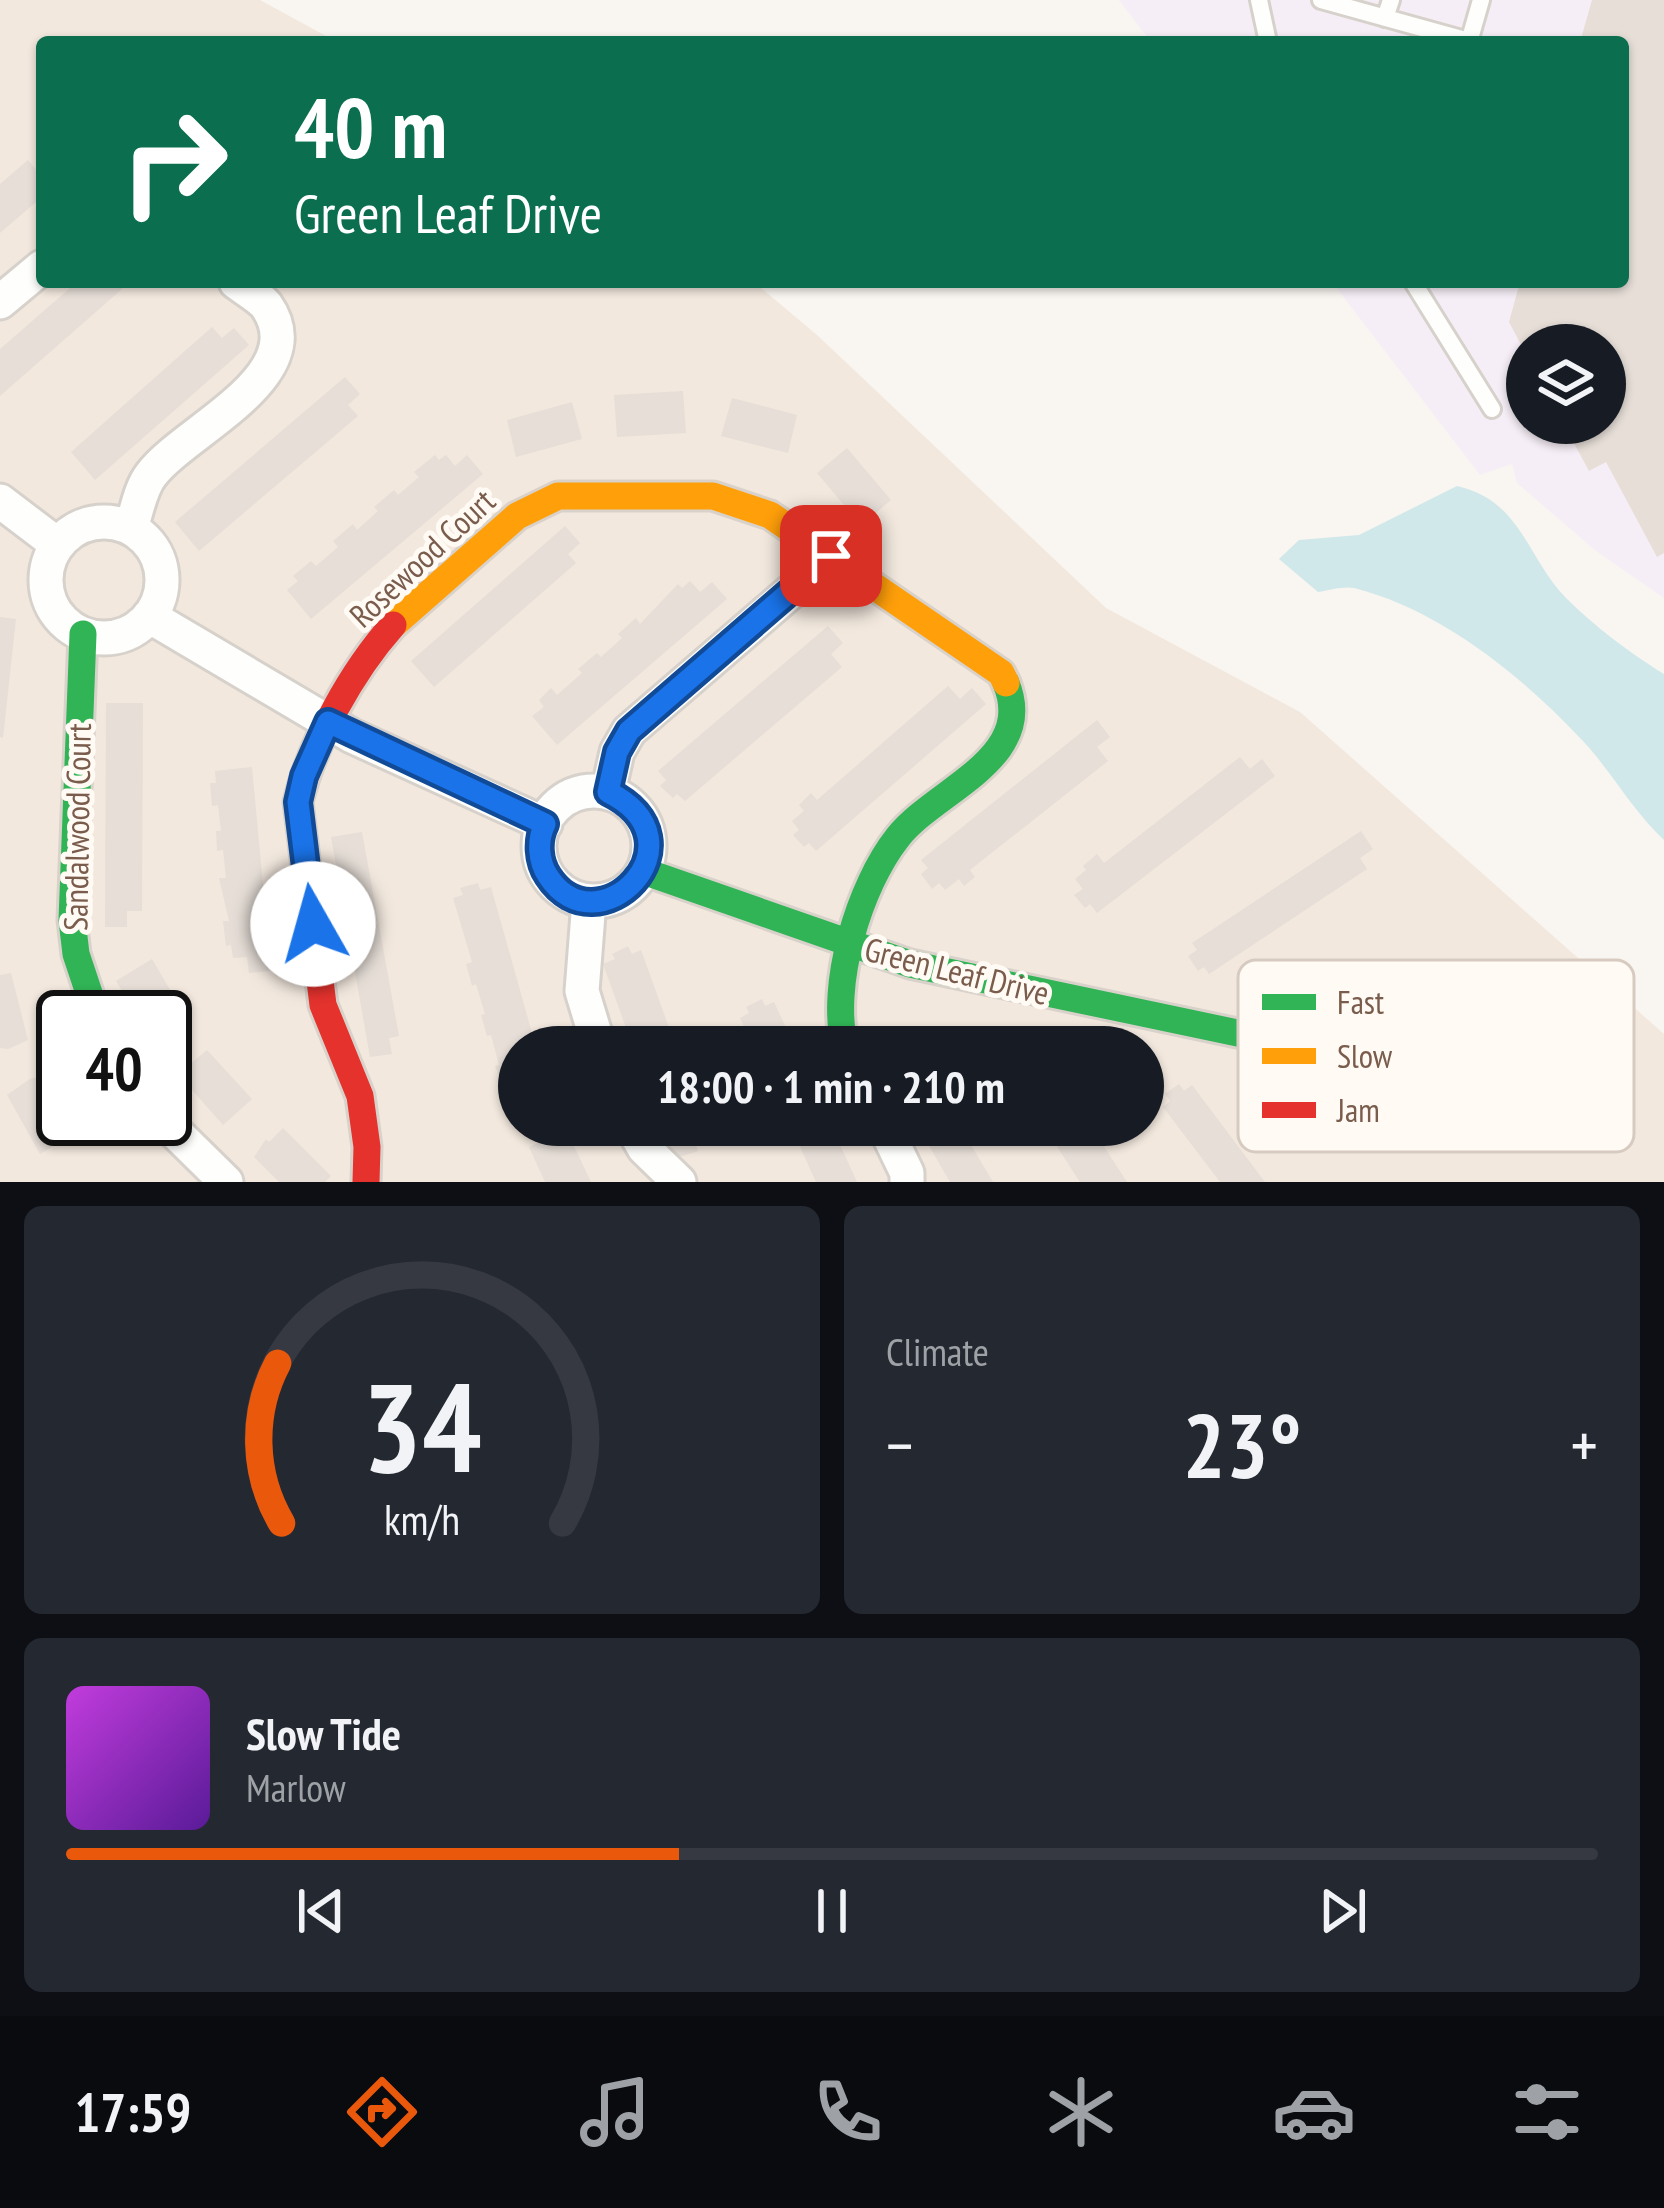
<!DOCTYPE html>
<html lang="en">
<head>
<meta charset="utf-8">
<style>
  :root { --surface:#171b24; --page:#242831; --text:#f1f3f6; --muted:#9ea1a6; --line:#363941; --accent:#ea580c }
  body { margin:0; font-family:"PT Sans Narrow",sans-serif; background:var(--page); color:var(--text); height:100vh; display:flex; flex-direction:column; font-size:45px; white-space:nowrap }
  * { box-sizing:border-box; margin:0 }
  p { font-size:39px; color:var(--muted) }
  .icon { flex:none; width:66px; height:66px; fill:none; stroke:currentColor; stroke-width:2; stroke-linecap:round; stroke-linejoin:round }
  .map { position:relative; height:1182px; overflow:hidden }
  .panel { display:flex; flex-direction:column; gap:24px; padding:24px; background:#0d0f14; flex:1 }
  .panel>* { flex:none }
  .hud { position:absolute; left:36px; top:36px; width:1593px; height:252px; border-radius:12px; box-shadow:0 3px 9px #0004; background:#0b6e4f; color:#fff; overflow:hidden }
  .buttons { position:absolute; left:1506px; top:324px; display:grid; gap:24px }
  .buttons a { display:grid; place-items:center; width:120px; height:120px; border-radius:50%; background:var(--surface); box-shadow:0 3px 9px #0004; font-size:60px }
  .speed { position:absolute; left:36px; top:990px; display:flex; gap:24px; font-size:60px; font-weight:700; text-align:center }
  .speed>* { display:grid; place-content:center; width:156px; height:156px; border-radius:50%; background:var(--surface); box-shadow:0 3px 9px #0004; line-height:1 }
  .speed .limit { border:6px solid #111; border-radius:18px; background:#fff; color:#111 }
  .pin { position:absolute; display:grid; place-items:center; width:102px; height:102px; color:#fff; margin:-51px; border-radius:24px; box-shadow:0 6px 18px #0006 }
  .me { position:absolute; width:132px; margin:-66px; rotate:353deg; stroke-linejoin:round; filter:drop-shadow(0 0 9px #0008) }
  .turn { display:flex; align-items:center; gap:42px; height:252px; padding:0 60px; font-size:54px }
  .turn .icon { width:156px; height:156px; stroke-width:2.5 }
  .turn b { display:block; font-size:84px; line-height:102px }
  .big { font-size:90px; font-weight:600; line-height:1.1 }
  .panel .card { flex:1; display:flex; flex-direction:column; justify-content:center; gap:18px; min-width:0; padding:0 42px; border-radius:18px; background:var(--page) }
  .panel .dial { align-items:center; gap:0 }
  .dial svg { height:312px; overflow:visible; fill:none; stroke:var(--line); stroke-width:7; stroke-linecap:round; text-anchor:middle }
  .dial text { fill:var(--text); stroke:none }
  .song { display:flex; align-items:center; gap:36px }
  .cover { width:144px; height:144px; border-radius:18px; background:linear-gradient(135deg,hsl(290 70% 55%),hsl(270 70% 35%)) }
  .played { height:12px; border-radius:6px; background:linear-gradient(90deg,var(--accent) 40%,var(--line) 40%) }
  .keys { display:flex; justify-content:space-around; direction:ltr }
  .heat { display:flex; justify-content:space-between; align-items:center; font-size:66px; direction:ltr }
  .panel .tiles { flex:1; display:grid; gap:24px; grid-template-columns:1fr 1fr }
  .card:last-child { grid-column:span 2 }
  .trip { position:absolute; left:498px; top:1026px; width:666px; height:120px; border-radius:60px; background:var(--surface); box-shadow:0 3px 9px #0004; font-weight:600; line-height:120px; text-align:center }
  .tab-bar { display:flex; height:192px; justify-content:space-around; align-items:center; background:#090b0e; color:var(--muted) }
  .tab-bar .icon { width:84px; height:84px }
  .tab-bar .selected { color:var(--accent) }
  .tab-bar b { font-size:54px; color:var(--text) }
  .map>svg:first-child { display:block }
  .residential { fill:#f2e8de; fill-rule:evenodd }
  .education { fill:#f6eef6; fill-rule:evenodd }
  .water { fill:#d0e8ea }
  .building { fill:#e6ded7 }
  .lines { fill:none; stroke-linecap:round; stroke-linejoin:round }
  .lane-casing { stroke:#d7d1cb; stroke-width:22 }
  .street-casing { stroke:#d7d1cb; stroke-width:39 }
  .fast-casing { stroke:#d9d2cb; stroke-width:33 }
  .slow-casing { stroke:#d9d2cb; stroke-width:33 }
  .jam-casing { stroke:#d9d2cb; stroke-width:33 }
  .lane { stroke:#fefefd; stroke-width:16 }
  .street { stroke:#fefefd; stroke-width:33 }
  .fast { stroke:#30b455; stroke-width:27 }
  .slow { stroke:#ff9f0a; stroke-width:27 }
  .jam { stroke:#e5322d; stroke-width:27 }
  .route-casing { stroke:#114b97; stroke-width:30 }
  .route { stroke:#1a73e8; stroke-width:21 }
  .labels { text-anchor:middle; stroke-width:10; stroke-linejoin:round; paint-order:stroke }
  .street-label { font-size:33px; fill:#7a5c4d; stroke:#fffaf3 }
  .key { fill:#fffaf3; stroke:#d7cbc1; stroke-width:3 }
  .key-label { font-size:33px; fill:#7a5c4d }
</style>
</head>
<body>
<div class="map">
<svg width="1664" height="1182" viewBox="0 0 1664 1182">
  <rect width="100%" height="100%" fill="#f9f5f0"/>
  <path class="residential" d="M 0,0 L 260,0 L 337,42 L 42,42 L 42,282 L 754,282 L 817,335 L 1106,608 L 1300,712 L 1664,1034 L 1664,1182 L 0,1182 ZM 63,1017 L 165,1017 L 165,1119 L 63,1119 ZM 519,1047 L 1143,1047 L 1143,1125 L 519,1125 Z"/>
  <path class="education" d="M 1119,0 L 1664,0 L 1664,598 L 1596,551 L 1517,483 L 1512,464 L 1480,475 L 1332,282 L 1623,282 L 1623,42 L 1151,42 ZM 1527,345 L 1605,345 L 1605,423 L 1527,423 Z"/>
  <path class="water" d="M 1457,486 C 1522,501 1526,557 1566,598 C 1593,625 1631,654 1664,674 L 1664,840 C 1632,810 1612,772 1582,740 C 1522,676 1441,610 1354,588 C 1343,586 1329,590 1318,592 L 1279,559 L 1299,540 L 1359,535 Z"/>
  <path class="building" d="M 1592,0 L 1664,0 L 1664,553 L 1657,557 L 1606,462 L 1589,471 L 1563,423 L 1605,423 L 1605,345 L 1527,345 L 1527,356 L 1509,322 L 1520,282 L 1623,282 L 1623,42 L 1580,42 Z
    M 28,160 L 37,171 L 42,167 L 42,197 L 0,233 L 0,184 Z
    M 77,282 L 130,282 L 0,396 L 0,349 Z
    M 212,327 L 222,338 L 234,328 L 249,345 L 95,480 L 71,452 Z
    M 345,377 L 360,394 L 348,405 L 358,416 L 199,551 L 175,522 Z
    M 683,391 L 686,433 L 617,437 L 614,395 Z
    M 732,398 L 797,415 L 788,453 L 721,436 Z
    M 572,402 L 582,439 L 516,457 L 507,420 Z
    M 847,448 L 891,500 L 861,525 L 817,473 Z
    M 435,455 L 439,460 L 446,455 L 455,466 L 467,455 L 483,474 L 311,619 L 287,590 L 298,581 L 293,576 L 311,561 L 316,566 L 338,547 L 333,541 L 353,524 L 357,530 L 378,511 L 374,507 L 394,490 L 398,495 L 419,477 L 414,472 Z
    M 565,526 L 580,543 L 568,554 L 576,563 L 434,687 L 411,661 Z
    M 690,581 L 700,592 L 712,582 L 727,599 L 557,745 L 532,716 L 544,707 L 539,700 L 551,688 L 557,695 L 582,673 L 578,669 L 597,653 L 601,657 L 622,638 L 618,634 L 636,618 L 640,624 L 678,584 L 682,588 Z
    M 0,617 L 16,619 L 3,738 L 0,737 Z
    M 828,626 L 843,643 L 831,654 L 842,667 L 685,801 L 677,794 L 673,798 L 660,786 L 666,780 L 658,771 Z
    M 948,686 L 960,699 L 972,688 L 986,704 L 816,851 L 809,843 L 804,847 L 793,835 L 799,830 L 792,821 L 804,811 L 799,805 L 811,793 L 817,800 Z
    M 106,703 L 143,703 L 142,911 L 127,911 L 127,927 L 105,927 Z
    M 1097,720 L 1110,737 L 1097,747 L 1108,761 L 970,870 L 975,877 L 964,886 L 959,879 L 945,890 L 939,883 L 932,889 L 921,874 L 928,868 L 921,860 Z
    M 1240,757 L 1250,769 L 1262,759 L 1275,776 L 1097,913 L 1090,904 L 1085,908 L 1074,895 L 1083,889 L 1075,879 L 1086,870 L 1083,866 L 1097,854 L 1104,863 Z
    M 252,767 L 271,971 L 249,973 L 247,957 L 233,958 L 231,945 L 226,946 L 223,921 L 229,921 L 219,878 L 226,878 L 223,850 L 217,851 L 216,831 L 221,831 L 218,805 L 212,806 L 210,783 L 216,783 L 215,771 Z
    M 1361,831 L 1373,849 L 1360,858 L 1367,869 L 1209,974 L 1204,967 L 1198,971 L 1188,956 L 1197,950 L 1192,943 Z
    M 362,832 L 399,1036 L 389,1038 L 392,1054 L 370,1057 L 331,837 Z
    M 478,883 L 480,890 L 491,887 L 536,1047 L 519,1047 L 519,1097 L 509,1100 L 495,1066 L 499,1065 L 491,1035 L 487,1036 L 481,1015 L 485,1014 L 476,984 L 472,986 L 466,964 L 472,962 L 453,898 L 463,895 L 460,888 Z
    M 628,946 L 632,954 L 641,950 L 676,1047 L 633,1047 L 603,964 L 615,959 L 612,954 Z
    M 152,959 L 187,1019 L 165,1035 L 165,1017 L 138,1017 L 116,981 Z
    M 11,973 L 28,1040 L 8,1049 L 0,1048 L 0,975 Z
    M 762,999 L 765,1006 L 774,1002 L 795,1047 L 754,1047 L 740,1018 L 749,1013 L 746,1007 Z
    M 207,1050 L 252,1099 L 223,1125 L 178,1074 Z
    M 41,1076 L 74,1134 L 40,1154 L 7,1095 L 30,1079 Z
    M 1179,1084 L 1184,1091 L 1192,1085 L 1265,1182 L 1220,1182 L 1163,1107 L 1170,1101 L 1165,1094 Z
    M 661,1125 L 711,1125 L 692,1133 L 698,1151 L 673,1159 Z
    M 790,1125 L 831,1125 L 857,1182 L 816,1182 Z
    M 917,1125 L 959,1125 L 993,1182 L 950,1182 Z
    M 1043,1125 L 1090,1125 L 1127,1182 L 1080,1182 Z
    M 283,1128 L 331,1176 L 325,1182 L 279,1182 L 254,1157 L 266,1139 L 269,1142 Z
    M 566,1129 L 591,1182 L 545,1182 L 529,1147 Z"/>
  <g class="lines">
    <g class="lane-casing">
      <path id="lane" d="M 1259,0 L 1268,42
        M 1321,0 L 1469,41
        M 1385,18 L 1391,0
        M 1469,42 L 1481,0
        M 1413,282 L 1492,409"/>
    </g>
    <g class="street-casing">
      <path id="street" d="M 0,302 L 42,267
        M 0,501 L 58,545
        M46 580a58 58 0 1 1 116 0a58 58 0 1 1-116 0Z
        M 131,528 C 137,511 140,489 151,475 C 183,431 316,376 266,305 C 259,297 245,289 236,282
        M 149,616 L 352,736 L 545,824
        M539 846a55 55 0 1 1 110 0a55 55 0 1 1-110 0Z
        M 608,792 L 617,752 L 629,731 L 831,557
        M 589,901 L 582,991 L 599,1047
        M1280 1051a51 51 0 1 1 102 0a51 51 0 1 1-102 0Z
        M 162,1119 L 226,1182
        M 631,1125 L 644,1148 L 679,1182
        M 884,1125 L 907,1173 L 907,1182"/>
    </g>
    <g class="fast-casing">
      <path id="fast" d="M 83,634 L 72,920 L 76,954 L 97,1017
        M 643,871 L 910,964 L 1280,1042
        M 845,1047 C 829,986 859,886 898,837 C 936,789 1037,759 1006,683"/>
    </g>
    <g class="slow-casing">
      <path id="slow" d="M 393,625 L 517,516 L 558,496 L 713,496 L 770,515 L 1001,673 L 1006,683"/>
    </g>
    <g class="jam-casing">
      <path id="jam" d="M 366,1182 L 367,1147 L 360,1096 L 323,1005 L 298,802 C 312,743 352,671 393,625"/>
    </g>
    <use href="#lane" class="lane"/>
    <use href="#street" class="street"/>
    <use href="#fast" class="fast"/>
    <use href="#slow" class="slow"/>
    <use href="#jam" class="jam"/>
  </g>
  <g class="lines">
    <g class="route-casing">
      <path id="route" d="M 313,924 L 298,802 L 304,776 L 328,722 L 545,824 C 537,840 538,861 548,876 C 597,952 709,842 608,792 L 617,752 L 629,731 L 831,556"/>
    </g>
    <use href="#route" class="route"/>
  </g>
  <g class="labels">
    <g class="street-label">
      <text transform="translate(422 558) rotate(-43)" y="12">Rosewood Court</text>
      <text transform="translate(77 827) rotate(-89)" y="12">Sandalwood Court</text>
      <text transform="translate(957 971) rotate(14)" y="12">Green Leaf Drive</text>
    </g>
  </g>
  <rect x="1238" y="960" width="396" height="192" rx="18" class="key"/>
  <rect x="1262" y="994" width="54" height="16" fill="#30b455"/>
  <rect x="1262" y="1048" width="54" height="16" fill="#ff9f0a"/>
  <rect x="1262" y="1102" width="54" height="16" fill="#e5322d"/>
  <g class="key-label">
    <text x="1337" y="1014">Fast</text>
    <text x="1337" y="1068">Slow</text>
    <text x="1337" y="1122">Jam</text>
  </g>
</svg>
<div class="buttons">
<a><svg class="icon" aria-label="layers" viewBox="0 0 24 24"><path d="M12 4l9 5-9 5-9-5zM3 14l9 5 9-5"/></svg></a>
</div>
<div class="speed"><div class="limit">40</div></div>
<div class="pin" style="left:831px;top:556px;background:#d93025"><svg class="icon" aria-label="arrive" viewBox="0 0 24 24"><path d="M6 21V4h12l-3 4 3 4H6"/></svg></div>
<svg class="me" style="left:313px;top:924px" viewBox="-20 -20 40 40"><circle r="19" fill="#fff"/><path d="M0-13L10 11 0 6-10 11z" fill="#1a73e8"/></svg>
<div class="trip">18:00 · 1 min · 210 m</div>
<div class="hud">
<div class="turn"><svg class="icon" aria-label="right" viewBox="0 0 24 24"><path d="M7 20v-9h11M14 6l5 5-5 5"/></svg><div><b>40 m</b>Green Leaf Drive</div></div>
</div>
</div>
<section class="panel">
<div class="tiles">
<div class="card dial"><svg viewBox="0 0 100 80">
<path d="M14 69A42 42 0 1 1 86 69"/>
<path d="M14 69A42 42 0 0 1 13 28" stroke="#ea580c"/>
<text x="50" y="56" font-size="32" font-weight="700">34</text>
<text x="50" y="72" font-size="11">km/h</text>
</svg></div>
<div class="card"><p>Climate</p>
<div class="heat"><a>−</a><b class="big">23°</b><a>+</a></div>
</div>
<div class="card">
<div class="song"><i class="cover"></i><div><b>Slow Tide</b><p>Marlow</p></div></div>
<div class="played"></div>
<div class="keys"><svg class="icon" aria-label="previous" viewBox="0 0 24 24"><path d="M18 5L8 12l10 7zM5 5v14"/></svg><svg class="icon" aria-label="pause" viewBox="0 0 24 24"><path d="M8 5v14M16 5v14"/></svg><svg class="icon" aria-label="next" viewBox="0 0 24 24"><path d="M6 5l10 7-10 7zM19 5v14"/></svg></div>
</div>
</div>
</section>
<nav class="tab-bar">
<b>17:59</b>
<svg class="icon selected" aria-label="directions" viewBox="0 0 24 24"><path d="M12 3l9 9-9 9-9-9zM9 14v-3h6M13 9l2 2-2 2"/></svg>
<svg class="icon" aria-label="music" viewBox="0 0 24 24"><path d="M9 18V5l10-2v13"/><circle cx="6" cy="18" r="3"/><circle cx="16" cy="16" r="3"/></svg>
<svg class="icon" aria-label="phone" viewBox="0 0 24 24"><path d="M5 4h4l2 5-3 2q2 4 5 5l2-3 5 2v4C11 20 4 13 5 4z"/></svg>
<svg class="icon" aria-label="climate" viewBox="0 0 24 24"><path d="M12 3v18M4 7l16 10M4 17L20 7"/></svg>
<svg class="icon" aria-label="car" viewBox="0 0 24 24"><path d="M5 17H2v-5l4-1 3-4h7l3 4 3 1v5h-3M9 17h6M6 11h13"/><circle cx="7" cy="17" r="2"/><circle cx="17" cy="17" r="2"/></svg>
<svg class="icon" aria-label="filters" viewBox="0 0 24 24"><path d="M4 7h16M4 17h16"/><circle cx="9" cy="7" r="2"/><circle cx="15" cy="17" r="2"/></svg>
</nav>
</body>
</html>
